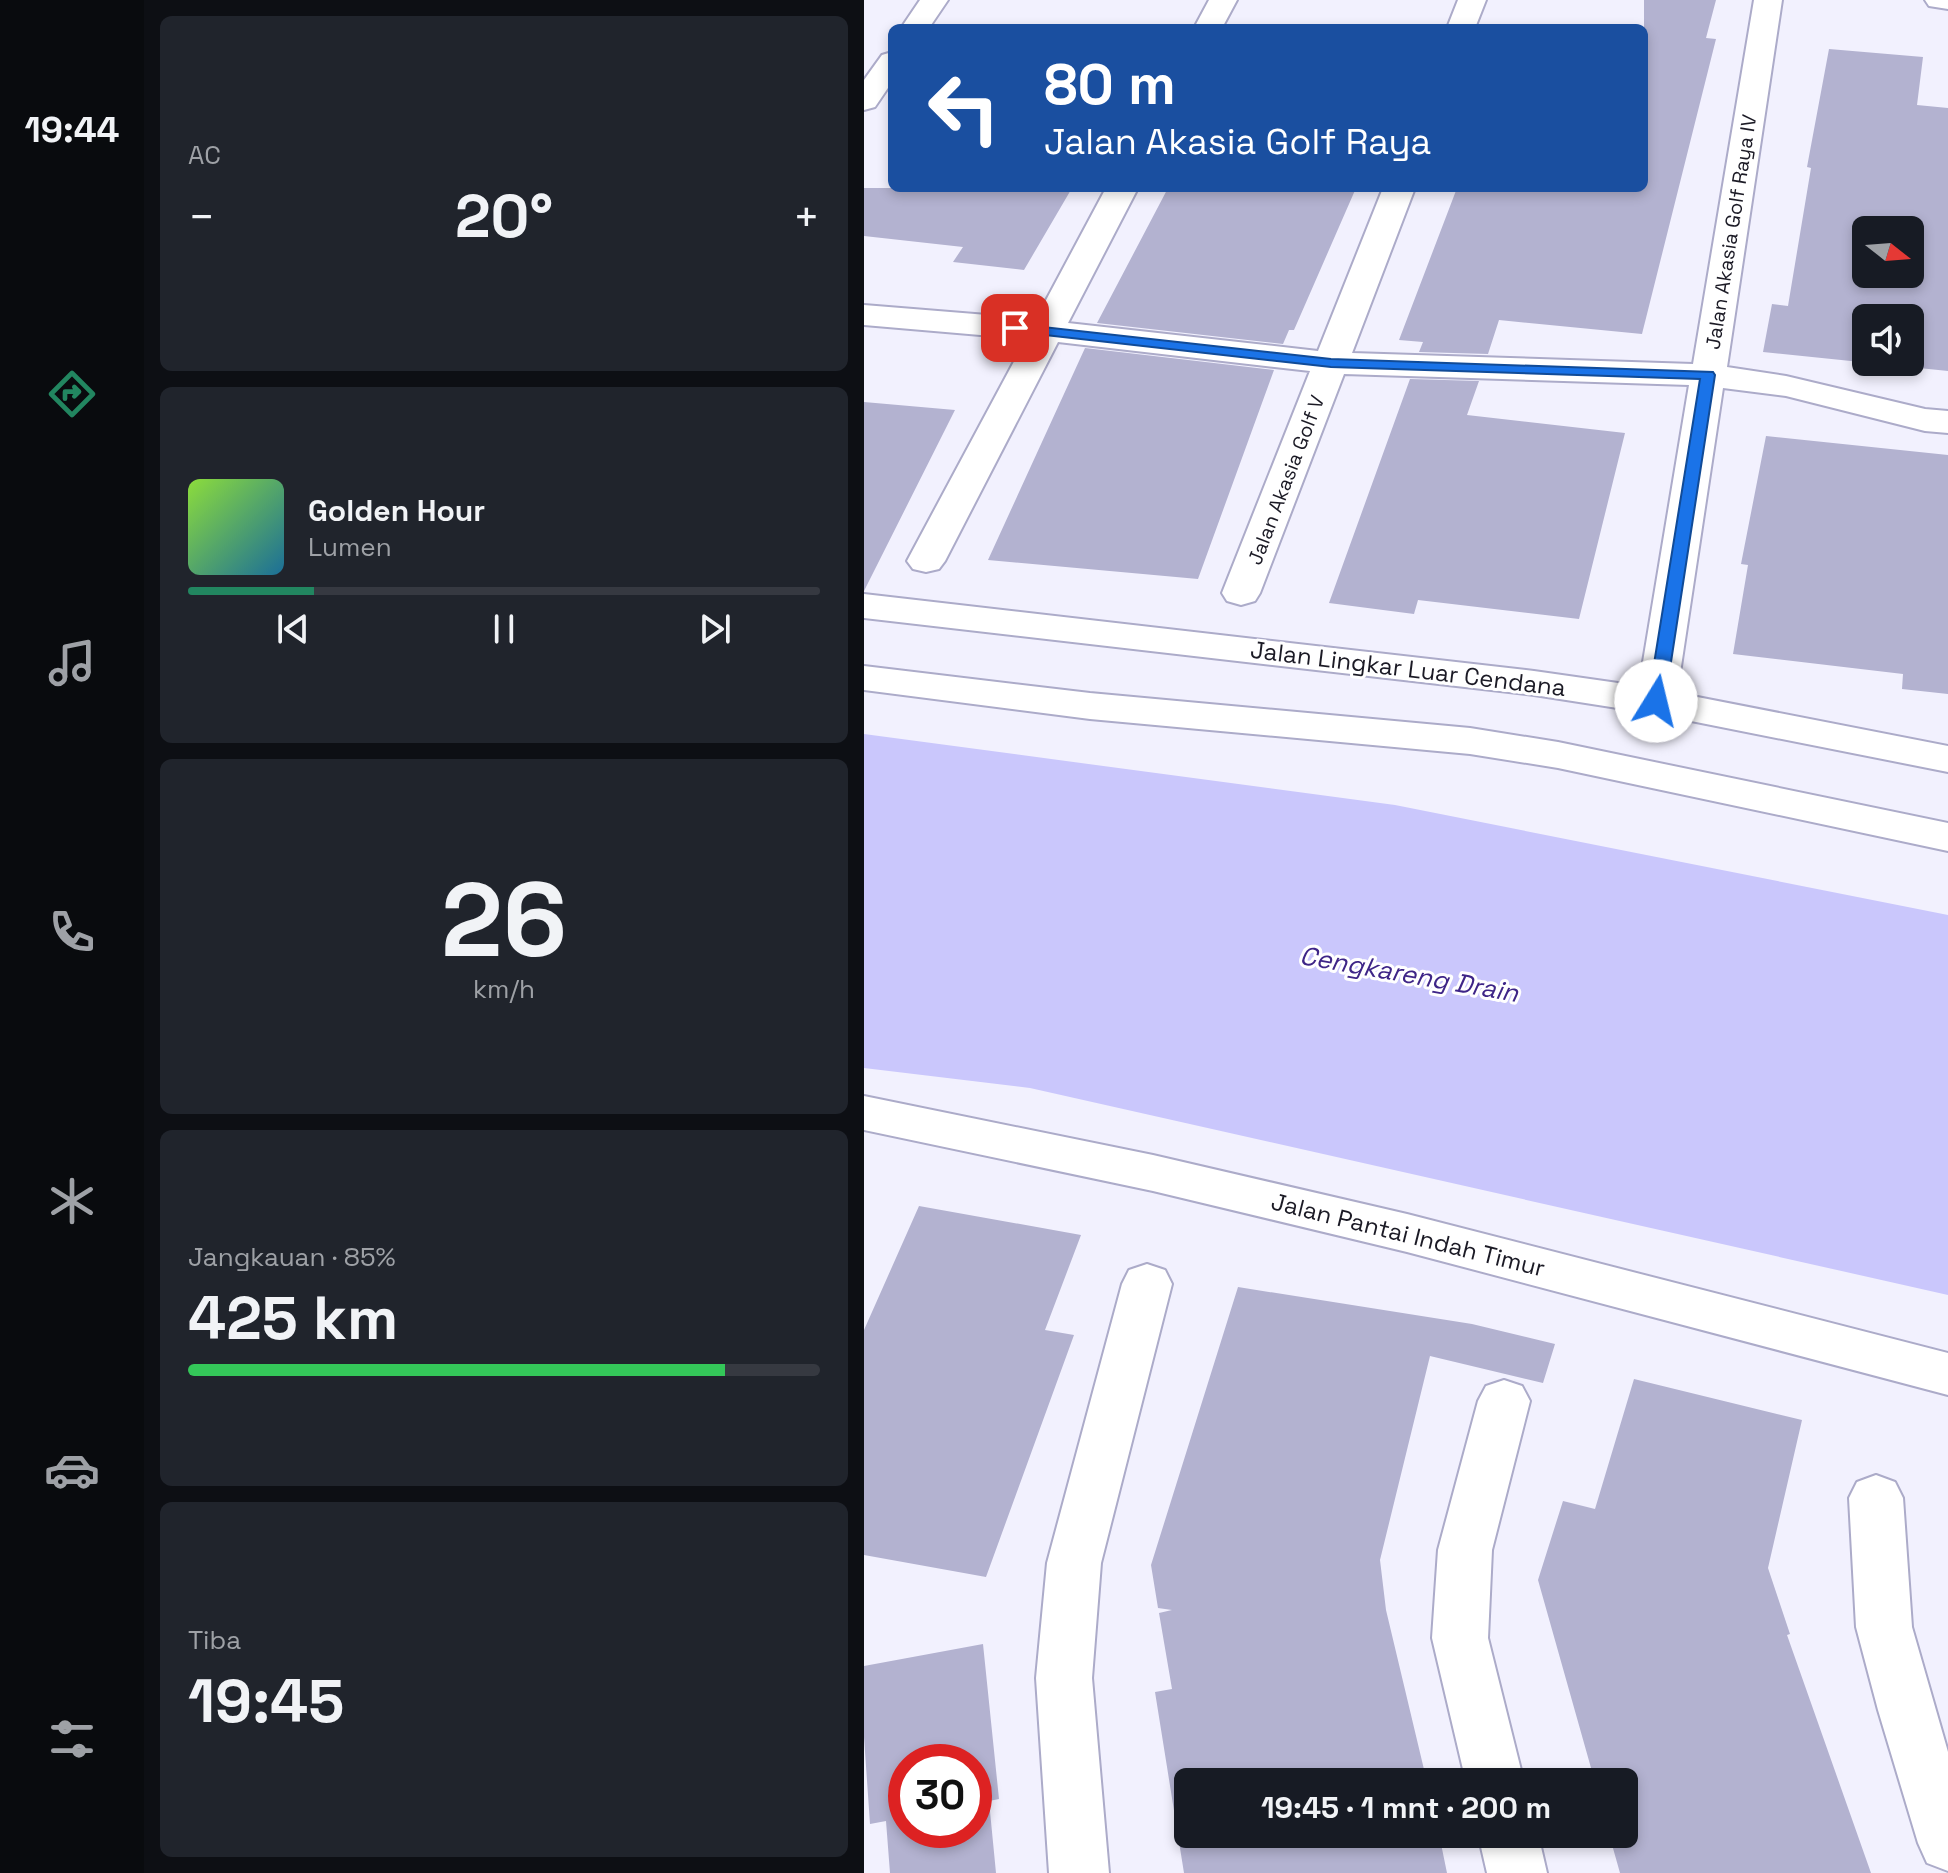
<!DOCTYPE html>
<html lang="id">
<head>
<meta charset="utf-8">
<style>
  :root { --surface:#171b24; --page:#20242c; --text:#f1f3f6; --muted:#9ea1a6; --line:#363941; --accent:#228660 }
  body { margin:0; font-family:"Space Grotesk",sans-serif; background:var(--page); color:var(--text); height:100vh; display:flex; flex-direction:column; font-size:30px; white-space:nowrap }
  * { box-sizing:border-box; margin:0 }
  p { font-size:26px; color:var(--muted) }
  .icon { flex:none; width:44px; height:44px; fill:none; stroke:currentColor; stroke-width:2; stroke-linecap:round; stroke-linejoin:round }
  .map { position:relative; flex:1; overflow:hidden }
  .details { display:flex; flex-direction:column; gap:16px; padding:16px; background:#0d0f14; width:720px }
  .details>* { flex:none }
  .guide { position:absolute; left:24px; top:24px; width:760px; height:168px; border-radius:12px; box-shadow:0 4px 12px #0003; background:#1a4fa0; color:#fff; overflow:hidden }
  .needle { width:52px; rotate:107deg }
  .tools { position:absolute; left:988px; top:216px; display:grid; gap:16px }
  .tools a { display:grid; place-items:center; width:72px; height:72px; border-radius:12px; background:var(--surface); box-shadow:0 4px 12px #0003; font-size:40px }
  .speed { position:absolute; left:24px; top:1744px; display:flex; gap:16px; font-size:40px; font-weight:700; text-align:center }
  .speed>* { display:grid; place-content:center; width:104px; height:104px; border-radius:50%; background:var(--surface); box-shadow:0 4px 12px #0003; line-height:1 }
  .speed .limit { border:12px solid #d22; background:#fff; color:#111 }
  .pin { position:absolute; display:grid; place-items:center; width:68px; height:68px; color:#fff; margin:-34px; border-radius:16px; box-shadow:0 4px 12px #0006 }
  .me { position:absolute; width:88px; margin:-44px; rotate:9deg; stroke-linejoin:round; filter:drop-shadow(0 0 6px #0008) }
  .turn { display:flex; align-items:center; gap:28px; height:168px; padding:0 24px; font-size:36px }
  .turn .icon { width:104px; height:104px; stroke-width:2.5 }
  .turn b { display:block; font-size:56px; line-height:68px }
  .big { font-size:60px; font-weight:800; line-height:1.1 }
  .details .tile { flex:1; display:flex; flex-direction:column; justify-content:center; gap:12px; min-width:0; padding:0 28px; border-radius:12px; background:var(--page) }
  .details .dial { align-items:center; gap:0 }
  .dial b { font-size:104px; line-height:1 }
  .song { display:flex; align-items:center; gap:24px }
  .cover { width:96px; height:96px; border-radius:12px; background:linear-gradient(135deg,hsl(90 70% 55%),hsl(200 70% 35%)) }
  .played { height:8px; border-radius:4px; background:linear-gradient(90deg,var(--accent) 20%,var(--line) 20%) }
  .keys { display:flex; justify-content:space-around; direction:ltr }
  .heat { display:flex; justify-content:space-between; align-items:center; font-size:44px; direction:ltr }
  .charge { height:12px; border-radius:6px; background:linear-gradient(90deg,#34c759 85%,var(--line) 0) }
  .trip { position:absolute; left:310px; top:1768px; width:464px; height:80px; border-radius:12px; background:var(--surface); box-shadow:0 4px 12px #0003; font-weight:800; line-height:80px; text-align:center }
  main { display:flex; flex:1; min-height:0 }
  .tab-bar { display:flex; flex-direction:column; width:144px; justify-content:space-around; align-items:center; background:#090b0e; color:var(--muted) }
  .tab-bar .icon { width:56px; height:56px }
  .tab-bar .current { color:var(--accent) }
  .tab-bar b { font-size:36px; color:var(--text) }
  .map>svg:first-child { display:block }
  .water { fill:#cac7fc }
  .building { fill:#b3b2d0; fill-rule:evenodd }
  .lines { fill:none; stroke-linecap:round; stroke-linejoin:round }
  .minor-casing { stroke:#acabc9; stroke-width:4 }
  .tertiary-casing { stroke:#acabc9; stroke-width:4 }
  .minor { fill:#fff; fill-rule:evenodd }
  .tertiary { fill:#fff; fill-rule:evenodd }
  .route { fill:#1a73e8; stroke:#114b97; stroke-width:2 }
  .labels { text-anchor:middle; stroke-width:6; stroke-linejoin:round; paint-order:stroke }
  .far-street-label { font-size:20px; fill:#1b1a25; stroke:#fff }
  .street-label { font-size:24px; fill:#1b1a25; stroke:#fff }
  .water-label { font-size:26px; font-style:italic; fill:#3e2587; stroke:#fff }
</style>
</head>
<body>
<main>
<nav class="tab-bar">
<b>19:44</b>
<svg class="icon current" aria-label="directions" viewBox="0 0 24 24"><path d="M12 3l9 9-9 9-9-9zM9 14v-3h6M13 9l2 2-2 2"/></svg>
<svg class="icon" aria-label="music" viewBox="0 0 24 24"><path d="M9 18V5l10-2v13"/><circle cx="6" cy="18" r="3"/><circle cx="16" cy="16" r="3"/></svg>
<svg class="icon" aria-label="phone" viewBox="0 0 24 24"><path d="M5 4h4l2 5-3 2q2 4 5 5l2-3 5 2v4C11 20 4 13 5 4z"/></svg>
<svg class="icon" aria-label="climate" viewBox="0 0 24 24"><path d="M12 3v18M4 7l16 10M4 17L20 7"/></svg>
<svg class="icon" aria-label="car" viewBox="0 0 24 24"><path d="M5 17H2v-5l4-1 3-4h7l3 4 3 1v5h-3M9 17h6M6 11h13"/><circle cx="7" cy="17" r="2"/><circle cx="17" cy="17" r="2"/></svg>
<svg class="icon" aria-label="filters" viewBox="0 0 24 24"><path d="M4 7h16M4 17h16"/><circle cx="9" cy="7" r="2"/><circle cx="15" cy="17" r="2"/></svg>
</nav>
<section class="details">
<div class="tile"><p>AC</p>
<div class="heat"><a>−</a><b class="big">20°</b><a>+</a></div>
</div>
<div class="tile">
<div class="song"><i class="cover"></i><div><b>Golden Hour</b><p>Lumen</p></div></div>
<div class="played"></div>
<div class="keys"><svg class="icon" aria-label="previous" viewBox="0 0 24 24"><path d="M18 5L8 12l10 7zM5 5v14"/></svg><svg class="icon" aria-label="pause" viewBox="0 0 24 24"><path d="M8 5v14M16 5v14"/></svg><svg class="icon" aria-label="next" viewBox="0 0 24 24"><path d="M6 5l10 7-10 7zM19 5v14"/></svg></div>
</div>
<div class="tile dial"><b>26</b><p>km/h</p></div>
<div class="tile"><p>Jangkauan · 85%</p><b class="big">425 km</b><div class="charge"></div></div>
<div class="tile"><p>Tiba</p><b class="big">19:45</b></div>
</section>
<div class="map">
<svg width="1084" height="1873" viewBox="0 0 1084 1873">
  <rect width="100%" height="100%" fill="#f2f1fe"/>
  <path class="water" d="M 0,734 L 531,805 L 1084,915 L 1084,1295 L 166,1088 L 0,1068 Z"/>
  <path class="building" d="M 780,0 L 852,0 L 842,38 L 852,39 L 778,334 L 635,320 L 624,354 L 555,352 L 559,342 L 535,340 L 593,188 L 780,188 Z
    M 965,49 L 1059,57 L 1053,105 L 1084,108 L 1084,371 L 899,352 L 908,304 L 924,306 L 947,168 L 943,167 ZM 1002,230 L 1046,230 L 1046,274 L 1002,274 ZM 1002,318 L 1046,318 L 1046,362 L 1002,362 Z
    M 0,188 L 208,188 L 160,270 L 89,262 L 99,247 L 0,236 Z
    M 304,188 L 492,188 L 430,330 L 425,330 L 419,344 L 233,323 Z
    M 221,348 L 410,370 L 334,579 L 124,560 Z
    M 546,379 L 615,381 L 603,415 L 761,433 L 715,619 L 554,600 L 550,614 L 465,603 Z
    M 0,402 L 91,410 L 0,591 Z
    M 902,436 L 1084,455 L 1084,694 L 1038,689 L 1039,674 L 869,654 L 884,565 L 877,564 Z
    M 55,1206 L 217,1235 L 181,1330 L 210,1335 L 122,1577 L 0,1555 L 0,1330 Z
    M 374,1287 L 608,1324 L 691,1344 L 679,1383 L 566,1356 L 516,1560 L 522,1610 L 563,1782 L 324,1782 L 324,1834 L 575,1834 L 583,1873 L 320,1873 L 291,1692 L 308,1689 L 295,1613 L 308,1610 L 294,1608 L 287,1565 Z
    M 770,1379 L 938,1420 L 904,1568 L 926,1634 L 923,1635 L 1007,1873 L 756,1873 L 745,1834 L 760,1834 L 760,1782 L 731,1782 L 674,1580 L 699,1501 L 731,1509 Z
    M 119,1644 L 135,1799 L 125,1801 L 132,1873 L 26,1873 L 22,1821 L 6,1824 L 0,1737 L 0,1666 ZM 42,1762 L 110,1762 L 110,1830 L 42,1830 Z"/>
  <g class="lines">
    <g class="minor-casing">
      <path id="minor" d="M 56,0 L 84,0 L 65,28 L 37,28 Z
        M 345,0 L 373,0 L 358,28 L 330,28 Z
        M 594,0 L 622,0 L 611,28 L 583,28 Z
        M 890,0 L 918,0 L 863,367 L 922,376 L 1061,409 L 1084,411 L 1084,433 L 1061,431 L 922,396 L 859,388 L 813,693 L 1084,746 L 1084,772 L 792,714 L 670,695 L 0,618 L 0,594 L 670,671 L 775,686 L 825,385 L 480,374 L 396,593 L 391,601 L 377,605 L 363,601 L 358,593 L 446,371 L 194,342 L 81,561 L 75,569 L 62,572 L 49,569 L 43,561 L 162,339 L 0,325 L 0,305 L 172,319 L 242,188 L 274,188 L 204,323 L 454,351 L 519,188 L 551,188 L 488,353 L 829,364 Z
        M 1061,0 L 1084,0 L 1084,9 L 1065,6 Z
        M 28,52 L 28,82 L 11,107 L 0,110 L 0,80 L 18,55 Z
        M 0,666 L 226,693 L 606,728 L 694,742 L 1084,823 L 1084,851 L 694,768 L 606,754 L 226,719 L 0,690 Z
        M 283,1264 L 301,1270 L 308,1284 L 237,1563 L 228,1678 L 245,1873 L 185,1873 L 172,1678 L 183,1563 L 258,1284 L 265,1270 Z
        M 640,1380 L 658,1386 L 666,1401 L 628,1550 L 624,1638 L 660,1782 L 602,1782 L 568,1638 L 574,1550 L 614,1401 L 622,1386 Z
        M 1012,1475 L 1031,1482 L 1039,1498 L 1048,1627 L 1084,1752 L 1084,1871 L 1063,1863 L 1054,1843 L 1014,1710 L 992,1627 L 985,1498 L 993,1482 Z
        M 614,1834 L 674,1834 L 683,1873 L 623,1873 Z"/>
    </g>
    <g class="tertiary-casing">
      <path id="tertiary" d="M 0,1096 L 289,1155 L 543,1214 L 1084,1353 L 1084,1395 L 543,1252 L 289,1191 L 0,1130 Z"/>
    </g>
    <use href="#minor" class="minor"/>
    <use href="#tertiary" class="tertiary"/>
  </g>
  <path class="route" d="M 151,324 L 467,359 L 849,372 L 851,375 L 801,701 L 792,706 L 784,701 L 836,379 L 467,367 L 146,331 L 146,325 Z"/>
  <g class="labels">
    <g class="far-street-label">
      <text transform="translate(867 232) rotate(-81)" y="7">Jalan Akasia Golf Raya IV</text>
      <text transform="translate(422 480) rotate(-69)" y="7">Jalan Akasia Golf V</text>
    </g>
    <g class="street-label">
      <text transform="translate(544 669) rotate(7)" y="8">Jalan Lingkar Luar Cendana</text>
      <text transform="translate(544 1235) rotate(14)" y="8">Jalan Pantai Indah Timur</text>
    </g>
    <g class="water-label">
      <text transform="translate(545 974) rotate(10)" y="9">Cengkareng Drain</text>
    </g>
  </g>
</svg>
<div class="tools">
<a><svg class="needle" viewBox="-14 -14 28 28"><path d="M0-13l5 13h-10z" fill="#e53935"/><path d="M0 13l5-13h-10z" fill="#9ea1a6"/></svg></a>
<a><svg class="icon" aria-label="sound" viewBox="0 0 24 24"><path d="M4 9h4l5-4v14l-5-4H4zM17 9q2 3 0 6"/></svg></a>
</div>
<div class="speed"><div class="limit">30</div></div>
<div class="pin" style="left:151px;top:328px;background:#d93025"><svg class="icon" aria-label="arrive" viewBox="0 0 24 24"><path d="M6 21V4h12l-3 4 3 4H6"/></svg></div>
<svg class="me" style="left:792px;top:701px" viewBox="-20 -20 40 40"><circle r="19" fill="#fff"/><path d="M0-13L10 11 0 6-10 11z" fill="#1a73e8"/></svg>
<div class="trip">19:45 · 1 mnt · 200 m</div>
<div class="guide">
<div class="turn"><svg class="icon" aria-label="left" viewBox="0 0 24 24"><path d="M17 20v-9H6M10 6l-5 5 5 5"/></svg><div><b>80 m</b>Jalan Akasia Golf Raya</div></div>
</div>
</div>
</main>
</body>
</html>
